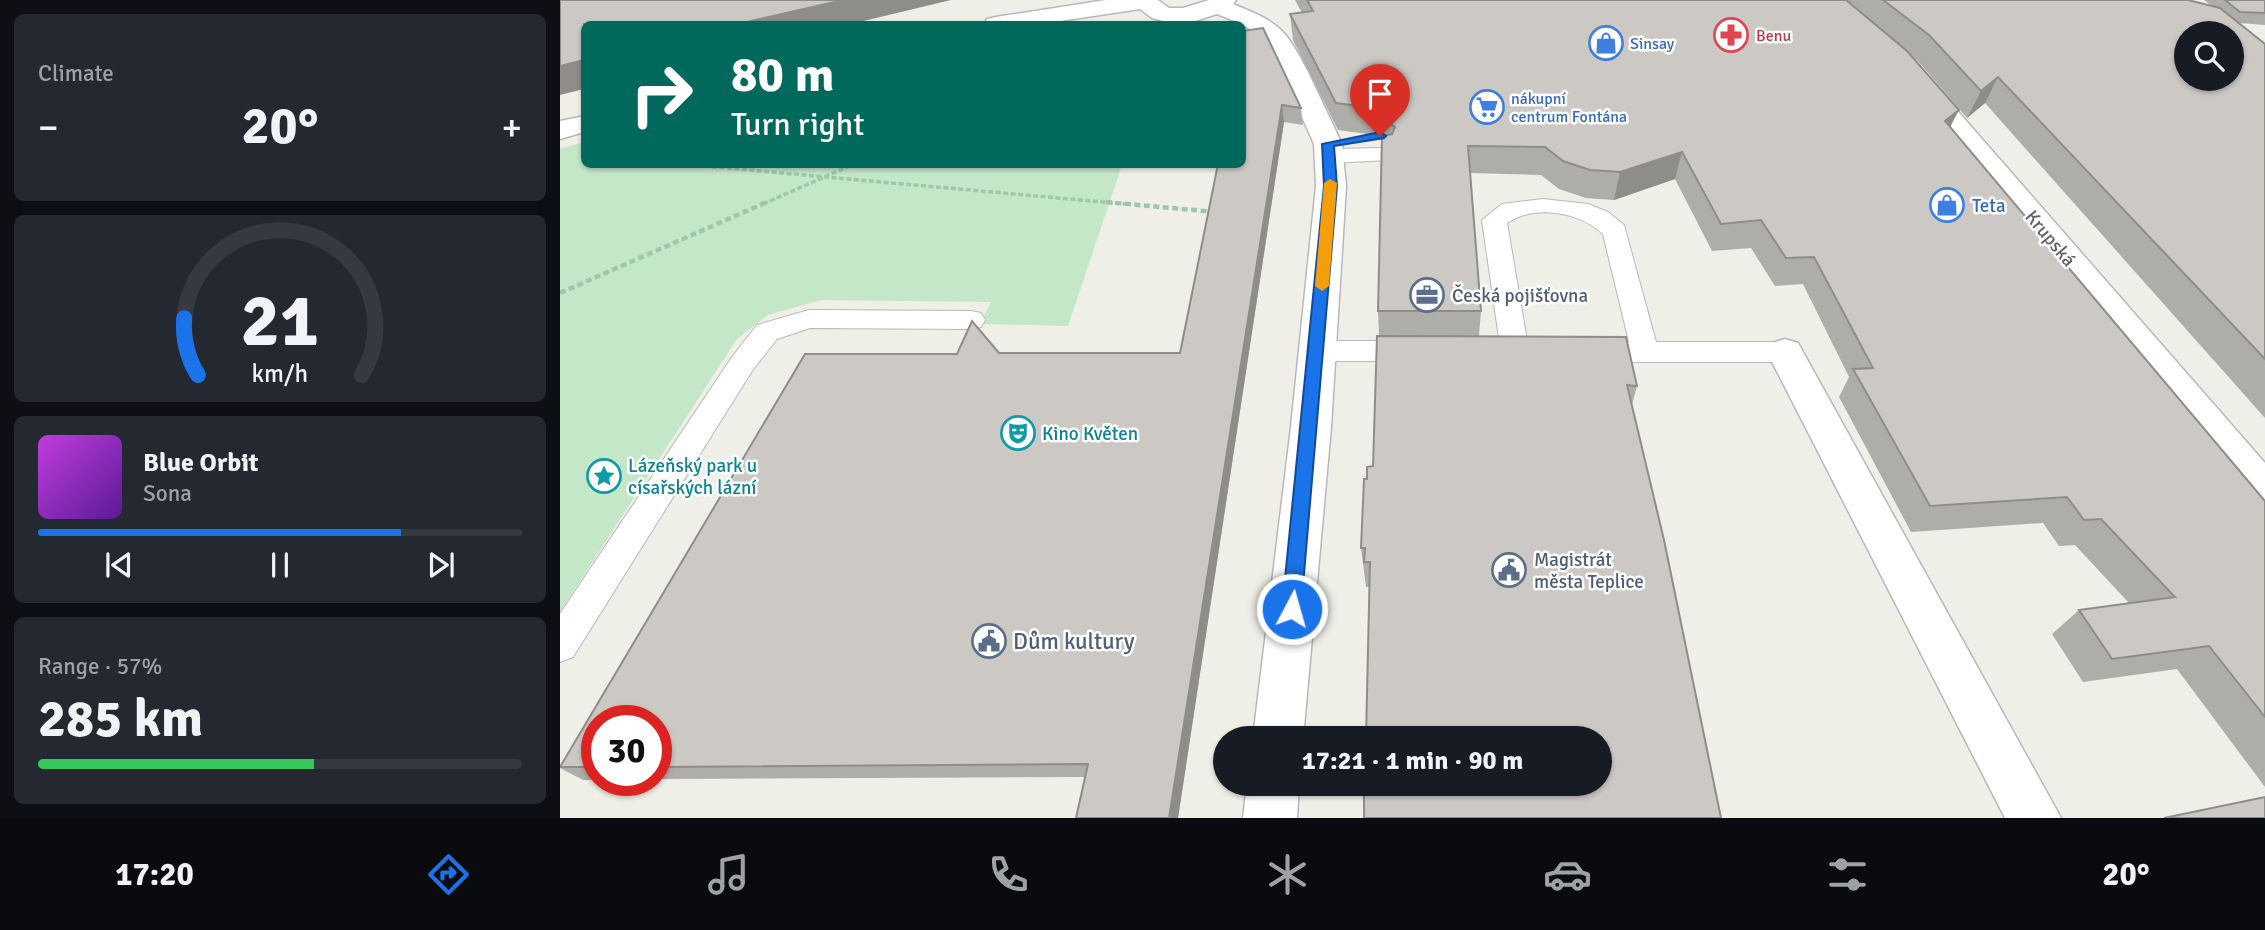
<!DOCTYPE html>
<html lang="en">
<head>
<meta charset="utf-8">
<style>
  :root { --surface:#171b24; --page:#242831; --text:#f1f3f6; --muted:#9ea1a6; --line:#363941; --accent:#1a73e8 }
  body { margin:0; font-family:Signika,sans-serif; background:var(--page); color:var(--text); height:100vh; display:flex; flex-direction:column; font-size:26px; white-space:nowrap }
  * { box-sizing:border-box; margin:0 }
  p { font-size:23px; color:var(--muted) }
  .icon { flex:none; width:38px; height:38px; fill:none; stroke:currentColor; stroke-width:2; stroke-linecap:round; stroke-linejoin:round }
  .map { position:relative; flex:1; overflow:hidden }
  .details { display:flex; flex-direction:column; gap:14px; padding:14px; background:#0d0f14; width:560px }
  .details>* { flex:none }
  .hud { position:absolute; left:21px; top:21px; width:665px; height:147px; border-radius:10px; box-shadow:0 2px 5px #0004; background:#00695c; color:#fff; overflow:hidden }
  .fabs { position:absolute; left:1614px; top:21px; display:grid; gap:14px }
  .fabs a { display:grid; place-items:center; width:70px; height:70px; border-radius:50%; background:var(--surface); box-shadow:0 2px 5px #0004; font-size:35px }
  .speed { position:absolute; left:21px; top:705px; display:flex; gap:14px; font-size:35px; font-weight:700; text-align:center }
  .speed>* { display:grid; place-content:center; width:91px; height:91px; border-radius:50%; background:var(--surface); box-shadow:0 2px 5px #0004; line-height:1 }
  .speed .limit { border:10px solid #d22; background:#fff; color:#111 }
  .pin { position:absolute; display:grid; place-items:center; width:60px; height:60px; color:#fff; margin:-72px -30px; border-radius:50% 50% 50% 0; rotate:-45deg; box-shadow:0 0 7px #0007 }
  .pin .icon { rotate:45deg }
  .me { position:absolute; width:77px; margin:-38px; rotate:6deg; stroke-linejoin:round; filter:drop-shadow(0 0 5px #0008) }
  .turn { display:flex; align-items:center; gap:24px; height:147px; padding:0 35px; font-size:32px }
  .turn .icon { width:91px; height:91px; stroke-width:2.5 }
  .turn b { display:block; font-size:49px; line-height:60px }
  .big { font-size:52px; font-weight:800; line-height:1.1 }
  .details .widget { flex:1; display:flex; flex-direction:column; justify-content:center; gap:10px; min-width:0; padding:0 24px; border-radius:10px; background:var(--page) }
  .details .dial { align-items:center; gap:0 }
  .dial svg { height:182px; overflow:visible; fill:none; stroke:var(--line); stroke-width:7; stroke-linecap:round; text-anchor:middle }
  .dial text { fill:var(--text); stroke:none }
  .song { display:flex; align-items:center; gap:21px }
  .cover { width:84px; height:84px; border-radius:10px; background:linear-gradient(135deg,hsl(290 70% 55%),hsl(270 70% 35%)) }
  .played { height:7px; border-radius:4px; background:linear-gradient(90deg,var(--accent) 75%,var(--line) 75%) }
  .keys { display:flex; justify-content:space-around; direction:ltr }
  .heat { display:flex; justify-content:space-between; align-items:center; font-size:38px; direction:ltr }
  .charge { height:10px; border-radius:5px; background:linear-gradient(90deg,#34c759 57%,var(--line) 0) }
  .trip { position:absolute; left:653px; top:726px; width:399px; height:70px; border-radius:35px; background:var(--surface); box-shadow:0 2px 5px #0004; font-weight:800; line-height:70px; text-align:center }
  .menu { display:flex; height:112px; justify-content:space-around; align-items:center; background:#090b0e; color:var(--muted) }
  .menu .icon { width:49px; height:49px }
  .menu .active { color:var(--accent) }
  .menu b { font-size:32px; color:var(--text) }
  main { display:flex; flex:1; min-height:0 }
  .map>svg:first-child { display:block }
  .green { fill:#c4e7c8 }
  .lines { fill:none; stroke-linecap:round; stroke-linejoin:round }
  .service-casing { stroke:#b7b8bd; stroke-width:2 }
  .pedestrian-casing { stroke:#b7b8bd; stroke-width:3 }
  .minor-casing { stroke:#b7b8bd; stroke-width:3 }
  .path-far1 { stroke:#9dc8ae; stroke-width:3.5; stroke-dasharray:5 2.5; stroke-linecap:butt }
  .path { stroke:#9dc8ae; stroke-width:4.5; stroke-dasharray:6 3.5; stroke-linecap:butt }
  .service { fill:#fff; fill-rule:evenodd }
  .pedestrian { fill:#fff; fill-rule:evenodd }
  .minor { fill:#fff; fill-rule:evenodd }
  .wall { fill:#afada9 }
  .shaded-wall { fill:#8f8d89 }
  .building { fill:#ccc9c4; stroke:#8f8d89; stroke-width:2; fill-rule:evenodd }
  .route { fill:#1a73e8; stroke:#114b97; stroke-width:2 }
  .slow { fill:#f59e0b }
  .labels { text-anchor:middle; stroke-width:5; stroke-linejoin:round; paint-order:stroke }
  .far-health-label { font-size:16px; fill:#be3a42; stroke:#fff; text-anchor:start }
  .far-shop-label { font-size:16px; fill:#366cbe; stroke:#fff; text-anchor:start }
  .shop-label { font-size:19px; fill:#366cbe; stroke:#fff; text-anchor:start }
  .street-label { font-size:19px; fill:#5e6167; stroke:#fff }
  .service-label { font-size:19px; fill:#4e5e75; stroke:#fff; text-anchor:start }
  .culture-label { font-size:19px; fill:#0d838f; stroke:#fff; text-anchor:start }
  .near-service-label { font-size:23px; fill:#4e5e75; stroke:#fff; text-anchor:start }
</style>
</head>
<body>
<main>
<section class="details">
<div class="widget"><p>Climate</p>
<div class="heat"><a>−</a><b class="big">20°</b><a>+</a></div>
</div>
<div class="widget dial"><svg viewBox="0 0 100 80">
<path d="M14 69A42 42 0 1 1 86 69"/>
<path d="M14 69A42 42 0 0 1 8 44" stroke="#1a73e8"/>
<text x="50" y="56" font-size="32" font-weight="700">21</text>
<text x="50" y="72" font-size="11">km/h</text>
</svg></div>
<div class="widget">
<div class="song"><i class="cover"></i><div><b>Blue Orbit</b><p>Sona</p></div></div>
<div class="played"></div>
<div class="keys"><svg class="icon" aria-label="previous" viewBox="0 0 24 24"><path d="M18 5L8 12l10 7zM5 5v14"/></svg><svg class="icon" aria-label="pause" viewBox="0 0 24 24"><path d="M8 5v14M16 5v14"/></svg><svg class="icon" aria-label="next" viewBox="0 0 24 24"><path d="M6 5l10 7-10 7zM19 5v14"/></svg></div>
</div>
<div class="widget"><p>Range · 57%</p><b class="big">285 km</b><div class="charge"></div></div>
</section>
<div class="map">
<svg width="1705" height="818" viewBox="0 0 1705 818">
  <rect width="100%" height="100%" fill="#f0efe7"/>
  <path class="green" d="M 24,142 L 24,164 L 562,165 L 508,326 L 420,324 L 431,302 L 261,300 L 208,315 L 177,339 L 0,612 L 0,149 Z"/>
  <g class="lines">
    <g class="service-casing">
      <path id="service" d="M 822,148 L 833,155 L 830,160 L 769,163 L 758,156 L 769,149 Z
        M 983,199 L 1028,204 L 1048,212 L 1064,225 L 1096,342 L 1225,342 L 1235,345 L 1239,352 L 1235,359 L 1225,362 L 1030,362 L 1020,359 L 1016,352 L 1020,345 L 1069,342 L 1043,234 C 1019,212 975,204 947,223 L 969,352 L 965,359 L 955,362 L 945,359 L 941,352 L 922,220 L 942,204 Z
        M 249,310 L 411,311 L 421,313 L 425,320 L 421,327 L 411,329 L 250,328 L 217,339 L 192,371 L 13,657 L 0,662 L 0,614 L 172,357 L 197,325 Z
        M 757,341 L 858,341 L 868,344 L 872,351 L 868,358 L 858,361 L 757,361 L 747,358 L 743,351 L 747,344 Z"/>
    </g>
    <g class="pedestrian-casing">
      <path id="pedestrian" d="M 546,0 L 598,0 L 609,8 L 623,8 L 649,0 L 676,0 L 673,4 C 720,23 725,28 748,72 L 744,78 L 726,78 L 707,41 L 682,24 L 657,14 L 635,21 L 611,23 L 592,18 L 580,9 L 480,24 L 424,24 L 427,19 L 436,17 Z
        M 1358,74 L 1367,76 L 1705,463 L 1705,509 L 1690,504 L 1349,88 L 1345,82 L 1349,76 Z"/>
    </g>
    <g class="minor-casing">
      <path id="minor" d="M 735,64 L 744,66 L 748,72 L 782,144 L 786,186 L 771,427 L 743,738 L 693,738 L 731,427 L 756,186 L 754,144 L 722,72 L 726,66 Z
        M 20,117 L 24,118 L 24,132 L 0,139 L 0,121 Z
        M 1225,339 L 1238,343 L 1243,352 L 1501,818 L 1445,818 L 1207,352 L 1212,343 Z
        M 687,784 L 739,784 L 737,818 L 683,818 Z"/>
    </g>
    <path class="path-far1" d="M 122,164 L 565,204
      M 203,204 L 294,164"/>
    <path class="path" d="M 546,202 L 655,212
      M 0,293 L 207,202"/>
    <use href="#service" class="service"/>
    <use href="#pedestrian" class="pedestrian"/>
    <use href="#minor" class="minor"/>
  </g>
  <path class="wall" d="M 735,0 L 1628,0 L 1652,6 L 1644,0 L 1705,0 L 1705,25 L 1679,23 L 1705,44 L 1705,418 L 1425,103 L 1407,118 L 1358,61 L 1354,58 L 1390,127 L 1705,501 L 1705,787 L 1617,669 L 1523,682 L 1492,634 L 1519,610 L 1569,603 L 1515,545 L 1499,546 L 1483,523 L 1351,532 L 1279,397 L 1289,377 L 1243,284 L 1215,286 L 1191,248 L 1152,251 L 1115,179 L 1054,200 L 1026,198 L 999,189 L 981,175 L 910,173 L 921,311 L 919,336 L 1077,386 L 1072,405 L 809,587 L 806,587 L 801,548 L 807,479 L 813,466 L 819,336 L 818,311 L 822,136 L 778,130 L 733,40 L 730,14 L 742,13 Z
    M 703,28 L 741,108 L 743,125 L 724,122 L 618,818 L 516,818 L 525,777 L 96,779 L 96,721 L 37,721 L 37,780 L 23,780 L 0,768 L 245,354 L 397,354 L 412,321 L 439,353 L 620,353 L 658,164 L 682,164 L 682,31 Z"/>
  <path class="shaded-wall" d="M 283,0 L 391,0 L 291,24 L 178,24 Z
    M 24,60 L 24,89 L 0,95 L 0,66 Z
    M 1438,77 L 1425,103 L 1407,118 L 1421,91 Z
    M 722,105 L 724,122 L 618,818 L 609,818 Z
    M 1399,110 L 1385,137 L 1385,121 Z
    M 1122,152 L 1115,179 L 1054,200 L 1060,172 Z"/>
  <path class="building" d="M 0,0 L 283,0 L 178,24 L 24,24 L 24,60 L 0,66 Z
    M 747,0 L 1286,0 L 1347,51 L 1399,110 L 1385,121 L 1705,501 L 1705,717 L 1649,646 L 1552,659 L 1519,610 L 1615,597 L 1541,519 L 1524,520 L 1507,497 L 1370,506 L 1293,369 L 1313,368 L 1254,257 L 1226,258 L 1201,220 L 1161,224 L 1122,152 L 1060,172 L 1030,170 L 1003,161 L 985,147 L 908,146 L 921,311 L 818,311 L 822,136 L 832,134 L 835,127 L 822,119 L 822,109 L 776,103 L 730,14 L 753,11 Z
    M 1323,0 L 1628,0 L 1660,8 L 1705,44 L 1705,359 L 1438,77 L 1421,91 L 1369,35 ZM 1626,33 L 1671,33 L 1671,79 L 1626,79 Z
    M 1665,0 L 1705,0 L 1705,13 L 1680,12 Z
    M 703,28 L 741,108 L 722,105 L 609,818 L 516,818 L 528,764 L 96,767 L 96,721 L 37,721 L 37,767 L 0,767 L 245,354 L 397,354 L 412,321 L 439,353 L 620,353 L 658,164 L 682,164 L 682,31 Z
    M 817,336 L 1066,337 L 1077,386 L 1067,385 L 1104,540 L 1161,818 L 804,818 L 804,784 L 1040,784 L 1040,738 L 806,738 L 810,562 L 804,562 L 805,548 L 801,548 L 804,479 L 807,479 L 807,467 L 813,466 Z
    M 1705,797 L 1705,818 L 1604,818 Z"/>
  <path class="route" d="M 820,132 L 826,136 L 824,138 L 774,146 L 777,186 L 741,609 L 738,615 L 732,617 L 725,615 L 722,609 L 764,186 L 762,144 Z"/>
  <path class="slow" d="M 770,179 L 777,183 L 769,286 L 762,291 L 755,286 L 764,183 Z"/>
  <defs>
    <g id="pharmacy-ring" transform="scale(1.75)"><circle r="9.5" fill="#fff" stroke="#e0444e" stroke-width="1.5"/><path d="M-2-6h4v4h4v4h-4v4h-4v-4h-4v-4h4Z" fill="#e0444e"/></g>
    <g id="shop-ring" transform="scale(1.75)"><circle r="9.5" fill="#fff" stroke="#3f7fe0" stroke-width="1.5"/><path d="M-5-2.5h2.3a2.7 3.5 0 0 1 5.4 0H5L5.5 6h-11ZM-1.5-2.5h3a1.5 2.3 0 0 0-3 0Z" fill="#3f7fe0"/></g>
    <g id="supermarket-ring" transform="scale(1.75)"><circle r="9.5" fill="#fff" stroke="#3f7fe0" stroke-width="1.5"/><path d="M-6-5.5h2.5l.6 2H6L4.5 2H-2.5L-4.4-4H-6ZM-1.5 3.2a1.3 1.3 0 1 0 .1 0ZM3 3.2a1.3 1.3 0 1 0 .1 0Z" fill="#3f7fe0"/></g>
    <g id="office-ring" transform="scale(1.75)"><circle r="9.5" fill="#fff" stroke="#5c6f8a" stroke-width="1.5"/><path d="M-6-3h4V-5.5h4V-3h4V5H-6ZM-1-4.5V-3h2v-1.5ZM-6 0V1H6V0Z" fill="#5c6f8a"/></g>
    <g id="theatre-ring" transform="scale(1.75)"><circle r="9.5" fill="#fff" stroke="#0f9aa8" stroke-width="1.5"/><path d="M-5-5.5Q0-4 5-5.5V0Q5 5 0 6Q-5 5-5 0ZM-3.3-2.5H-1v1.5H-3.3ZM1-2.5H3.3v1.5H1ZM-2.8 1Q0 5.5 2.8 1Z" fill="#0f9aa8"/></g>
    <g id="sight-ring" transform="scale(1.75)"><circle r="9.5" fill="#fff" stroke="#0f9aa8" stroke-width="1.5"/><path d="M0-6L1.8-2.2L6-1.7L2.9 1.2L3.7 5.4L0 3.3L-3.7 5.4L-2.9 1.2L-6-1.7L-1.8-2.2Z" fill="#0f9aa8"/></g>
    <g id="civic-ring" transform="scale(1.75)"><circle r="9.5" fill="#fff" stroke="#5c6f8a" stroke-width="1.5"/><path d="M-.6-6.5H3V-4.5H.6V-3L4-1V1h2V6H-6V1h2V-1L-.6-3ZM-1.2 2.5V6h2.4V2.5Z" fill="#5c6f8a"/></g>
  </defs>
  <g fill-rule="evenodd">
    <use href="#pharmacy-ring" x="1171" y="35"/>
    <use href="#shop-ring" x="1046" y="43"/>
    <use href="#supermarket-ring" x="927" y="107"/>
    <use href="#shop-ring" x="1387" y="205"/>
    <use href="#office-ring" x="867" y="295"/>
    <use href="#theatre-ring" x="458" y="433"/>
    <use href="#sight-ring" x="44" y="476"/>
    <use href="#civic-ring" x="949" y="570"/>
    <use href="#civic-ring" x="429" y="641"/>
  </g>
  <g class="labels">
    <g class="far-health-label">
      <text x="1196" y="41">Benu</text>
    </g>
    <g class="far-shop-label">
      <text x="1070" y="49">Sinsay</text>
      <text x="951" y="104">nákupní<tspan x="951" dy="18">centrum Fontána</tspan></text>
    </g>
    <g class="shop-label">
      <text x="1412" y="212">Teta</text>
    </g>
    <g class="street-label">
      <text transform="translate(1491 238) rotate(50)" y="7">Krupská</text>
    </g>
    <g class="service-label">
      <text x="892" y="302">Česká pojišťovna</text>
      <text x="974" y="566">Magistrát<tspan x="974" dy="22">města Teplice</tspan></text>
    </g>
    <g class="culture-label">
      <text x="482" y="440">Kino Květen</text>
      <text x="68" y="472">Lázeňský park u<tspan x="68" dy="22">císařských lázní</tspan></text>
    </g>
    <g class="near-service-label">
      <text x="453" y="649">Dům kultury</text>
    </g>
  </g>
</svg>
<div class="fabs">
<a><svg class="icon" aria-label="search" viewBox="0 0 24 24"><circle cx="10" cy="10" r="6"/><path d="M15 15l6 6"/></svg></a>
</div>
<div class="speed"><div class="limit">30</div></div>
<div class="pin" style="left:820px;top:136px;background:#d93025"><svg class="icon" aria-label="arrive" viewBox="0 0 24 24"><path d="M6 21V4h12l-3 4 3 4H6"/></svg></div>
<svg class="me" style="left:732px;top:609px" viewBox="-20 -20 40 40"><circle r="17" fill="#1a73e8" stroke="#fff" stroke-width="3"/><path d="M0-11L8 9 0 5-8 9z" fill="#fff"/></svg>
<div class="trip">17:21 · 1 min · 90 m</div>
<div class="hud">
<div class="turn"><svg class="icon" aria-label="right" viewBox="0 0 24 24"><path d="M7 20v-9h11M14 6l5 5-5 5"/></svg><div><b>80 m</b>Turn right</div></div>
</div>
</div>
</main>
<nav class="menu">
<b>17:20</b>
<svg class="icon active" aria-label="directions" viewBox="0 0 24 24"><path d="M12 3l9 9-9 9-9-9zM9 14v-3h6M13 9l2 2-2 2"/></svg>
<svg class="icon" aria-label="music" viewBox="0 0 24 24"><path d="M9 18V5l10-2v13"/><circle cx="6" cy="18" r="3"/><circle cx="16" cy="16" r="3"/></svg>
<svg class="icon" aria-label="phone" viewBox="0 0 24 24"><path d="M5 4h4l2 5-3 2q2 4 5 5l2-3 5 2v4C11 20 4 13 5 4z"/></svg>
<svg class="icon" aria-label="climate" viewBox="0 0 24 24"><path d="M12 3v18M4 7l16 10M4 17L20 7"/></svg>
<svg class="icon" aria-label="car" viewBox="0 0 24 24"><path d="M5 17H2v-5l4-1 3-4h7l3 4 3 1v5h-3M9 17h6M6 11h13"/><circle cx="7" cy="17" r="2"/><circle cx="17" cy="17" r="2"/></svg>
<svg class="icon" aria-label="filters" viewBox="0 0 24 24"><path d="M4 7h16M4 17h16"/><circle cx="9" cy="7" r="2"/><circle cx="15" cy="17" r="2"/></svg>
<b>20°</b>
</nav>
</body>
</html>
